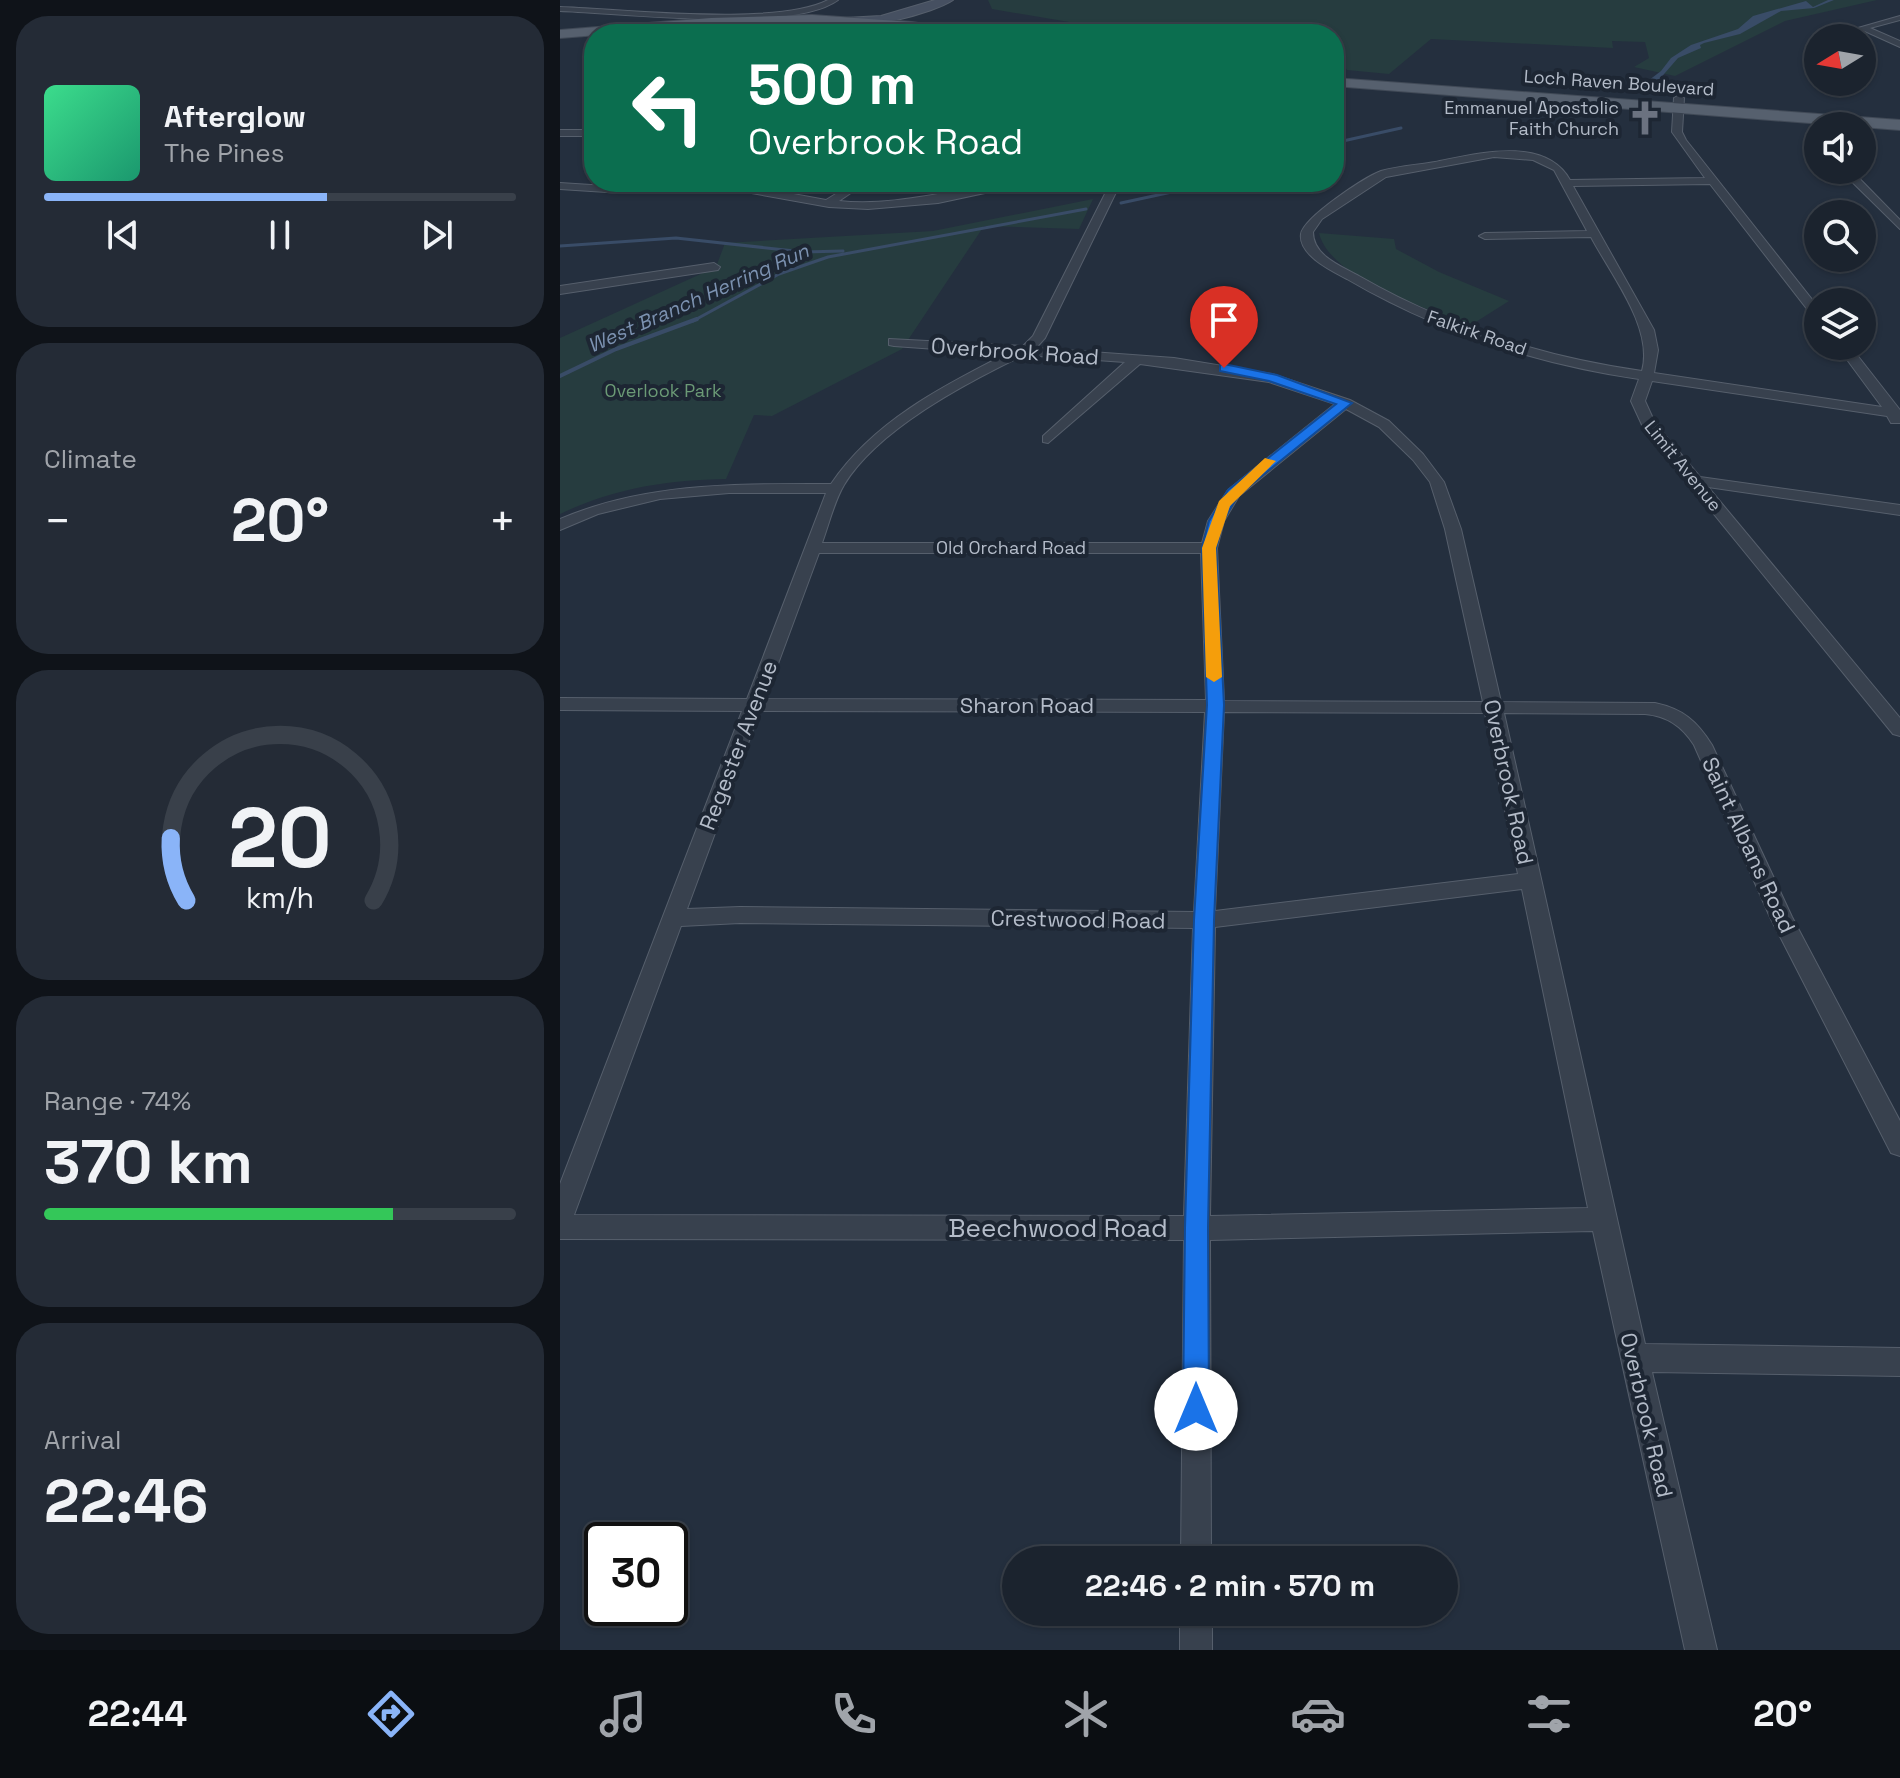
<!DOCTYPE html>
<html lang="en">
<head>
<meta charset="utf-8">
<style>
  :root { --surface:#1b232e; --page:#242b36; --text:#f1f3f6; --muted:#a0a4aa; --line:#39404a; --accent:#8ab4f8 }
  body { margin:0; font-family:"Space Grotesk",sans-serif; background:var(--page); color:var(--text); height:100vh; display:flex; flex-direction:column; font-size:30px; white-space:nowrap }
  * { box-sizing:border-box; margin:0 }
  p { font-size:26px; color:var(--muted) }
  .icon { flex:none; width:44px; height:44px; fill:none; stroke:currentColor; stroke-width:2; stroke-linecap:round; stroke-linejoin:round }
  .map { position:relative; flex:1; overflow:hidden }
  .drawer { display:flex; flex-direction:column; gap:16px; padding:16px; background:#0f1319; width:560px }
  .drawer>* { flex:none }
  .guide { position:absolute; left:24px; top:24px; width:760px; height:168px; border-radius:32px; box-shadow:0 2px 6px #0004,0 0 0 2px var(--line); background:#0b6e4f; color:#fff; overflow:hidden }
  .needle { width:52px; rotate:259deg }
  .buttons { position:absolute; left:1244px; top:24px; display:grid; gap:16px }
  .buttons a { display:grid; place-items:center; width:72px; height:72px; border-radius:50%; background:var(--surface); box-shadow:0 2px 6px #0004,0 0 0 2px var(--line); font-size:40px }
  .speed { position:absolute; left:24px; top:1522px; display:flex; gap:16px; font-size:40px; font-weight:700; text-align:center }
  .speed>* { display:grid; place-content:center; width:104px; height:104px; border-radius:50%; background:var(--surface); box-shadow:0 2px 6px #0004,0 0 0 2px var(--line); line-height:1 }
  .speed .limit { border:4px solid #111; border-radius:12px; background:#fff; color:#111 }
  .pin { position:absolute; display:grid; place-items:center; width:68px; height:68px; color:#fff; margin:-82px -34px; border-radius:50% 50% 50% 0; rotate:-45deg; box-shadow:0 0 8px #0007 }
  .pin .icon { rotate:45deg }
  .me { position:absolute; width:88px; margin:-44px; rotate:0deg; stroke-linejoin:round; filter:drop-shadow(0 0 6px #0008) }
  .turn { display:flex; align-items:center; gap:28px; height:168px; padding:0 32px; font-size:36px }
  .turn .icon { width:104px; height:104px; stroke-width:2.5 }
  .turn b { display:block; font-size:56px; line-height:68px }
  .big { font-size:60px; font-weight:700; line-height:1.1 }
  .drawer .widget { flex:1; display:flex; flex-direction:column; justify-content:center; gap:12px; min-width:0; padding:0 28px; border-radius:32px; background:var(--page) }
  .drawer .dial { align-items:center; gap:0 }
  .dial svg { height:208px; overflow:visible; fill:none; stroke:var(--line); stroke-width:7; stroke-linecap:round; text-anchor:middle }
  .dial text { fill:var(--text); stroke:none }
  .song { display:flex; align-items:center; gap:24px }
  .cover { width:96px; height:96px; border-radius:12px; background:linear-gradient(135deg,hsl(150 70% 55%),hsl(160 70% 35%)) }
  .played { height:8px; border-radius:4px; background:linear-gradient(90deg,var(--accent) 60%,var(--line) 60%) }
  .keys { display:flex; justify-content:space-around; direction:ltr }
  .heat { display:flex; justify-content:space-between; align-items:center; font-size:44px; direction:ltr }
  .charge { height:12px; border-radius:6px; background:linear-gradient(90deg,#34c759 74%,var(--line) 0) }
  .trip { position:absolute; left:442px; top:1546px; width:456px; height:80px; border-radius:40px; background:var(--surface); box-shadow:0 2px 6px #0004,0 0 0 2px var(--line); font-weight:700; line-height:80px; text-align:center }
  .tabs { display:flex; height:128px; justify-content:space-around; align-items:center; background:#0b0e12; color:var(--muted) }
  .tabs .icon { width:56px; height:56px }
  .tabs .active { color:var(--accent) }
  .tabs b { font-size:36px; color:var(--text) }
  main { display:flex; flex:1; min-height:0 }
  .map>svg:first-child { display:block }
  .green { fill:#263c3f }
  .water { fill:#394c67 }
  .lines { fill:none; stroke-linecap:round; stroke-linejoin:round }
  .stream-far1 { stroke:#394c67; stroke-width:3 }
  .stream { stroke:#394c67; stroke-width:4 }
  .street-casing { stroke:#565f6c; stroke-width:2 }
  .secondary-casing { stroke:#565f6c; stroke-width:2 }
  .primary-casing { stroke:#414a57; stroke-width:2 }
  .street { fill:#38414e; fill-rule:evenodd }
  .secondary { fill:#465061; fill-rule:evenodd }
  .primary { fill:#56606e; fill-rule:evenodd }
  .route { fill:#1a73e8; stroke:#114b97; stroke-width:2 }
  .slow { fill:#f59e0b }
  .labels { text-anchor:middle; stroke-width:8; stroke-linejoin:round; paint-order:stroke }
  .far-street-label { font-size:18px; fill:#b4bcc9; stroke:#1d2633 }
  .far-poi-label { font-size:18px; fill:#b4bcc9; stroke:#1d2633; text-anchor:end }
  .far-park-label { font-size:18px; fill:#6b9a76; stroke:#1d2633 }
  .far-water-label { font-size:20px; font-style:italic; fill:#7c92b1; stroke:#1d2633 }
  .street-label { font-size:22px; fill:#b4bcc9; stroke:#1d2633 }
  .near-street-label { font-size:26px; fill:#b4bcc9; stroke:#1d2633 }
</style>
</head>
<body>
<main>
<section class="drawer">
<div class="widget">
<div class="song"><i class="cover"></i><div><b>Afterglow</b><p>The Pines</p></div></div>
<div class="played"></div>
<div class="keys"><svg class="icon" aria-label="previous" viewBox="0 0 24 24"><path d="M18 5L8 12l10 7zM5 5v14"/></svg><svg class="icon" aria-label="pause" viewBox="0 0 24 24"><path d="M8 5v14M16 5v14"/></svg><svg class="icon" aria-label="next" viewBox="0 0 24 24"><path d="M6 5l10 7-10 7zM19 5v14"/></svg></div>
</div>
<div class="widget"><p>Climate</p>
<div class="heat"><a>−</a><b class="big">20°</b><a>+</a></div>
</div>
<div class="widget dial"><svg viewBox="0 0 100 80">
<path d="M14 69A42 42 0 1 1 86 69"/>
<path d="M14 69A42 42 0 0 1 8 45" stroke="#8ab4f8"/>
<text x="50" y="56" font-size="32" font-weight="700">20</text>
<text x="50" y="72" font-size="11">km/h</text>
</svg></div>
<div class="widget"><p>Range · 74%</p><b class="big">370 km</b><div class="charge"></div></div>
<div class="widget"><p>Arrival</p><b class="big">22:46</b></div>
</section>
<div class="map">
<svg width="1340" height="1650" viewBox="0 0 1340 1650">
  <rect width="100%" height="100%" fill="#242f3e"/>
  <path class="green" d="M 428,0 L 1317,0 L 1225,21 L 1115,76 L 1074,67 L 1089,58 L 1085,42 L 1052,41 L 1053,48 L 871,39 L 829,74 L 787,70 L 774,54 L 774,34 L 515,23 L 432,9 Z
    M 533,199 L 519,229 L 424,226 L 342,349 L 212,416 L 194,415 L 166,479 C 107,480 54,488 0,514 L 0,338 L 156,267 L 165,243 L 373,231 Z
    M 759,233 L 834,239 L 836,249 L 879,272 L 949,301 L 911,325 C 869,310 770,279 759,233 Z"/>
  <path class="water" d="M 1268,0 L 1274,0 L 1254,8 L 1221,11 L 1180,34 L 1144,43 L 1140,45 L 1141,48 L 1118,58 L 1098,81 L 1099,85 L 1088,90 L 1080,87 L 1101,71 L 1111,58 L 1131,45 L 1178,29 L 1193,16 L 1246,1 L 1253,7 Z"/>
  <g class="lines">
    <path class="stream-far1" d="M 774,143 L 841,128
      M 561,203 L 658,182
      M 0,246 L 116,238 L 244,252 L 283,251
      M 133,321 L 219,274 L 268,257 L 526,209"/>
    <path class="stream" d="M 0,376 L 56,349 L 137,319"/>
    <g class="street-casing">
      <path id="street" d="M 268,0 L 278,0 C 232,34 61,13 0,11 L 0,7 C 63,9 216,27 268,0 Z
        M 1340,16 L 1340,20 L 1310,28 L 1340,41 L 1340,47 L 1298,28 Z
        M 1119,95 L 1124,98 L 1122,132 L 1126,140 L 1258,307 L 1258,319 L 1254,318 L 1150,184 L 1013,186 L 1094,330 L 1098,350 L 1094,373 L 1322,407 L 1277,346 L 1290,346 L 1340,410 L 1340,423 L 1331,423 L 1327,416 L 1092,381 L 1085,401 L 1095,423 L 1140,477 L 1340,505 L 1340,515 L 1148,487 L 1340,718 L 1340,736 L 1333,734 L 1083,427 L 1071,401 L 1079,379 C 976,364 876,331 787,279 C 772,271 738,255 741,234 C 744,217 805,177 821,171 C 838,166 858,165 875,162 C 916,154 985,135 1010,180 L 1145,178 L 1112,132 L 1114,98 ZM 934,157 L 973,160 L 994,170 L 1027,231 L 925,233 L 919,236 L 925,239 L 1031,237 C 1051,275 1094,328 1082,371 C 983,357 886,326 799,276 C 781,266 753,256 753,232 L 762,219 L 826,177 Z
        M 0,130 L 34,130 L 34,136 L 0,136 Z
        M 1280,170 L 1291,170 L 1340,220 L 1340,229 Z
        M 167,182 L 266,200 L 295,182 L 307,182 L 279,201 C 346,208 410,182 476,182 L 378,203 L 308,209 L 269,207 L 164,188 L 62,193 L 0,189 L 0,183 L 62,187 Z
        M 551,182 L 561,182 L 485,338 L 476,348 L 614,358 L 712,374 L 790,400 L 829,421 L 863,454 L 884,482 L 901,529 L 941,702 L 1095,703 C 1123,709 1137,721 1152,745 L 1232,917 L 1340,1121 L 1340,1156 L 1331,1153 L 1210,917 L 1134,745 C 1122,726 1107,716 1085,714 L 944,713 L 1085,1344 L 1340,1348 L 1340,1376 L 1092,1372 L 1157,1650 L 1125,1650 L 1033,1231 L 650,1240 L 651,1560 L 621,1560 L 624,1240 L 0,1239 L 0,1184 L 182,711 L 0,710 L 0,698 L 187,699 L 266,493 L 169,493 L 100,499 L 38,514 L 0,530 L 0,519 C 87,482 178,484 271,484 C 313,422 381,387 446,354 L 334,346 L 329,345 L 329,339 L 463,346 L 473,336 ZM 464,355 L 565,362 L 483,436 L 483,442 L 488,443 L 580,364 L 709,382 L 775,404 L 668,490 L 648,521 L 642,543 L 262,543 C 269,524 274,502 284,485 C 318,429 406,383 464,355 ZM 786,409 L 819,427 L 853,460 L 870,482 L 885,529 L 923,702 L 664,701 L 657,548 L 664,521 L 679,496 ZM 259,553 L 641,553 L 646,700 L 205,699 ZM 200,711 L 645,712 L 634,912 L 180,907 L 127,909 ZM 664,712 L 925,713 L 958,874 L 655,911 ZM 962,889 L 1028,1208 L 650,1216 L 655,927 ZM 180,923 L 633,928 L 624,1216 L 14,1215 L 121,926 Z
        M 154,263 L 160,267 L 158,270 L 0,294 L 0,286 Z
        M 620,1612 L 652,1612 L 652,1650 L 620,1650 Z"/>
    </g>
    <g class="secondary-casing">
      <path id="secondary" d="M 375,0 L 393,0 C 376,12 297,34 279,22 L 285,18 L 321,16 Z
        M 233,18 L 237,19 L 237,25 L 179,30 L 173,26 L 179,22 Z"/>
    </g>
    <g class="primary-casing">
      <path id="primary" d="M 252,15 L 352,22 L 402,30 L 409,34 L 252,23 L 151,26 L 0,38 L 0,30 L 151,18 Z
        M 774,78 L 1340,120 L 1340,130 L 774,86 Z"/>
    </g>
    <use href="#street" class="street"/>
    <use href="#secondary" class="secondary"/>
    <use href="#primary" class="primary"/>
  </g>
  <path class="route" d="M 664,364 L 717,375 L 792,403 L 678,495 L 663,521 L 656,548 L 664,705 L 654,920 L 648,1228 L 649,1409 L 645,1418 L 636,1422 L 627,1418 L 623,1409 L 625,1228 L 634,920 L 647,705 L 642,548 L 649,521 L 668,490 L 776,404 L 709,381 L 660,371 L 660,365 Z"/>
  <path class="slow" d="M 705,458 L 716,461 L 670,506 L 656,548 L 662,677 L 654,682 L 646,677 L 642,548 L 659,501 Z"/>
  <defs>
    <g id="church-bare" transform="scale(2.76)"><path d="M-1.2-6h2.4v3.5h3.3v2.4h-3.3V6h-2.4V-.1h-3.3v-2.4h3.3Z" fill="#6b7280" stroke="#1d2633" stroke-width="2.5" paint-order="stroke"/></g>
  </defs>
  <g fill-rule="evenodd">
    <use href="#church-bare" x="1085" y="118"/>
  </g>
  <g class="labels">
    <g class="far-street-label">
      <text transform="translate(1059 83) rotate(4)" y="6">Loch Raven Boulevard</text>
      <text transform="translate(917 333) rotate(19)" y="6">Falkirk Road</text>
      <text transform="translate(1123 466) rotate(51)" y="6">Limit Avenue</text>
      <text x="451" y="554">Old Orchard Road</text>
    </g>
    <g class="far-poi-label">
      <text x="1059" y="114">Emmanuel Apostolic<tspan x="1059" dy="21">Faith Church</tspan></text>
    </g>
    <g class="far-park-label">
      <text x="103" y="397">Overlook Park</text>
    </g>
    <g class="far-water-label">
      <text transform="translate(138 298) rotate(-24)" y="7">West Branch Herring Run</text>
    </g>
    <g class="street-label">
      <text transform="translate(455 351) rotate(4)" y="8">Overbrook Road</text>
      <text x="467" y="713">Sharon Road</text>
      <text transform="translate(178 745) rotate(-69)" y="8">Regester Avenue</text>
      <text transform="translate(949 782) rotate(78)" y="8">Overbrook Road</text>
      <text transform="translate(1189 845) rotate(65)" y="8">Saint Albans Road</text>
      <text transform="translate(518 919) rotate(1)" y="8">Crestwood Road</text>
      <text transform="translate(1087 1415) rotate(77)" y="8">Overbrook Road</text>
    </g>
    <g class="near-street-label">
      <text x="498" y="1237">Beechwood Road</text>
    </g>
  </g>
</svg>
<div class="buttons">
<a><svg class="needle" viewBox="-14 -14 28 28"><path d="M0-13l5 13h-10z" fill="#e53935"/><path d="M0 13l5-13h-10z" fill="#a0a4aa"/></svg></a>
<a><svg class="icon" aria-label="sound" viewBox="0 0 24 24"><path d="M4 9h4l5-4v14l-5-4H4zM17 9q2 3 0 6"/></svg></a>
<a><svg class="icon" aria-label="search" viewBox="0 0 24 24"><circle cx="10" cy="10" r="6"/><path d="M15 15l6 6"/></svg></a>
<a><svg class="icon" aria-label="layers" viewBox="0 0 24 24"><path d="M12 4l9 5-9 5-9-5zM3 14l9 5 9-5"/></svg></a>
</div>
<div class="speed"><div class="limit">30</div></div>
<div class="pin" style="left:664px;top:368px;background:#d93025"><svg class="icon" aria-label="arrive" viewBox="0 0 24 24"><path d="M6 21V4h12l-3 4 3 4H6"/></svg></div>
<svg class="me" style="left:636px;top:1409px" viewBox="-20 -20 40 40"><circle r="19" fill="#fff"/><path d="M0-13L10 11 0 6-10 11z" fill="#1a73e8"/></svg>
<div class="trip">22:46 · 2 min · 570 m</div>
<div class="guide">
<div class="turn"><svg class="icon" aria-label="left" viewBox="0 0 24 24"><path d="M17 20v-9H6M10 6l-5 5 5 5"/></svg><div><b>500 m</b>Overbrook Road</div></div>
</div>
</div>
</main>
<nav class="tabs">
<b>22:44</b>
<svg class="icon active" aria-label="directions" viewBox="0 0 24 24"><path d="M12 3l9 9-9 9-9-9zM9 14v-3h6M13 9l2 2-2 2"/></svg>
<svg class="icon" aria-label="music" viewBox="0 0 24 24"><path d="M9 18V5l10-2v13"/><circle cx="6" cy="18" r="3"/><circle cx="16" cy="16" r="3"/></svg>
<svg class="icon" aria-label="phone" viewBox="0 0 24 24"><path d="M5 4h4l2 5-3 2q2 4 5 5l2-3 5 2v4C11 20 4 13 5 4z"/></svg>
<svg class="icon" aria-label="climate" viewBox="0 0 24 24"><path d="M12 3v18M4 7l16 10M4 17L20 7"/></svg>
<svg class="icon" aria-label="car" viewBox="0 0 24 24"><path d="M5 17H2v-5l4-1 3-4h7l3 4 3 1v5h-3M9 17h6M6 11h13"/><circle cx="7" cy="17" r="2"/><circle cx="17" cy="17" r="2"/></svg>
<svg class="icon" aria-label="filters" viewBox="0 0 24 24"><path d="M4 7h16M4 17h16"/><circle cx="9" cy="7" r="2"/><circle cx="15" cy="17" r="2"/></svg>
<b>20°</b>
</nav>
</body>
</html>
